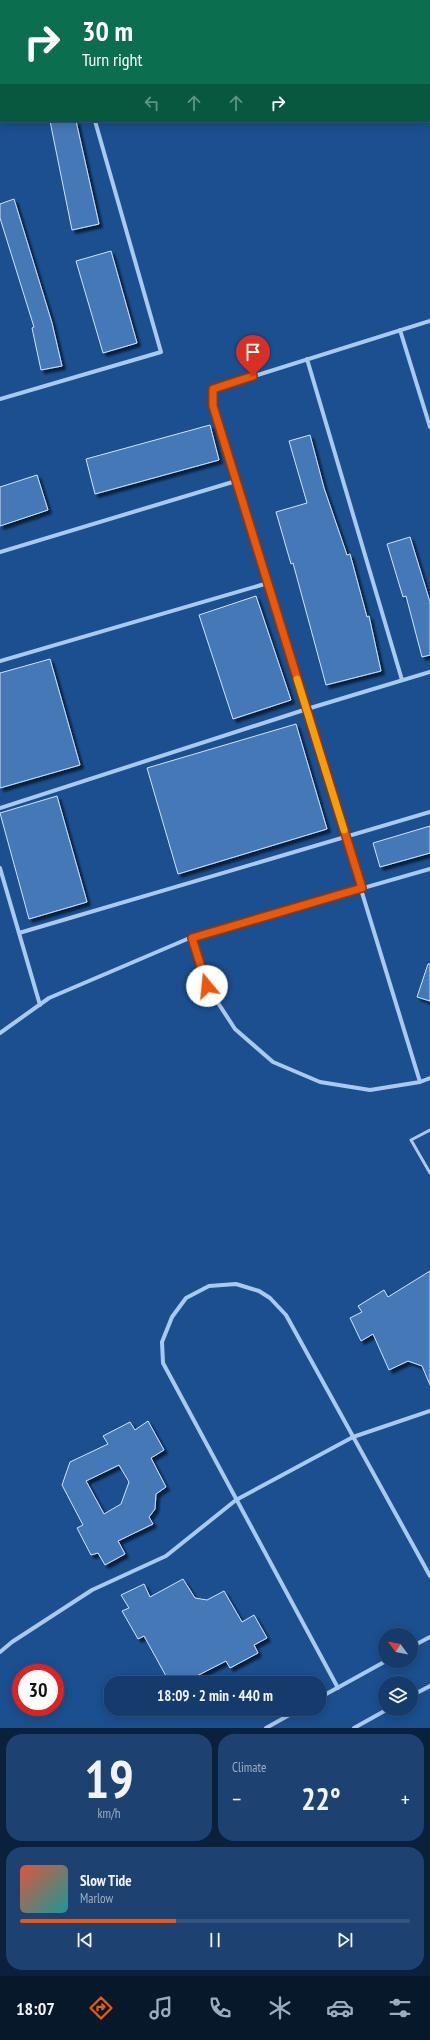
<!DOCTYPE html>
<html lang="en">
<head>
<meta charset="utf-8">
<style>
  :root { --surface:#143b6b; --page:#1d4271; --text:#f1f3f6; --muted:#9dadc1; --line:#33557e; --accent:#ea580c }
  body { margin:0; font-family:"PT Sans Narrow",sans-serif; background:var(--page); color:var(--text); height:100vh; display:flex; flex-direction:column; font-size:15px; white-space:nowrap }
  * { box-sizing:border-box; margin:0 }
  p { font-size:13px; color:var(--muted) }
  .icon { flex:none; width:22px; height:22px; fill:none; stroke:currentColor; stroke-width:2; stroke-linecap:round; stroke-linejoin:round }
  .map { position:relative; height:1728px; overflow:hidden }
  .panel { display:flex; flex-direction:column; gap:6px; padding:6px; background:#0b203b; flex:1 }
  .panel>* { flex:none }
  .hud { position:absolute; left:0px; top:0px; width:430px; height:122px; box-shadow:0 2px 10px #0003,0 0 0 1px var(--line); background:#0b6e4f; color:#fff; overflow:hidden }
  .needle { width:26px; rotate:302deg }
  .fabs { position:absolute; left:378px; top:1628px; display:grid; gap:8px }
  .fabs a { display:grid; place-items:center; width:40px; height:40px; border-radius:50%; background:var(--surface); box-shadow:0 2px 10px #0003,0 0 0 1px var(--line); font-size:20px }
  .speed { position:absolute; left:12px; top:1664px; display:flex; gap:8px; font-size:20px; font-weight:700; text-align:center }
  .speed>* { display:grid; place-content:center; width:52px; height:52px; border-radius:50%; background:var(--surface); box-shadow:0 2px 10px #0003,0 0 0 1px var(--line); line-height:1 }
  .speed .limit { border:6px solid #d22; background:#fff; color:#111 }
  .pin { position:absolute; display:grid; place-items:center; width:34px; height:34px; color:#fff; margin:-41px -17px; border-radius:50% 50% 50% 0; rotate:-45deg; box-shadow:0 0 4px #0007 }
  .pin .icon { rotate:45deg }
  .me { position:absolute; width:44px; margin:-22px; rotate:343deg; stroke-linejoin:round; filter:drop-shadow(0 0 3px #0008) }
  .turn { display:flex; align-items:center; gap:14px; height:84px; padding:0 16px; font-size:18px }
  .turn .icon { width:52px; height:52px; stroke-width:2.5 }
  .turn b { display:block; font-size:28px; line-height:34px }
  .lanes { display:flex; align-items:center; height:38px; padding:0 16px; background:#0003; justify-content:center; gap:20px; direction:ltr }
  .lanes .off { opacity:.35 }
  .big { font-size:30px; font-weight:600; line-height:1.1 }
  .panel .widget { flex:1; display:flex; flex-direction:column; justify-content:center; gap:6px; min-width:0; padding:0 14px; border-radius:16px; background:var(--page) }
  .panel .dial { align-items:center; gap:0 }
  .dial b { font-size:52px; line-height:1 }
  .song { display:flex; align-items:center; gap:12px }
  .cover { width:48px; height:48px; border-radius:6px; background:linear-gradient(135deg,hsl(10 70% 55%),hsl(180 70% 35%)) }
  .played { height:4px; border-radius:2px; background:linear-gradient(90deg,var(--accent) 40%,var(--line) 40%) }
  .keys { display:flex; justify-content:space-around; direction:ltr }
  .heat { display:flex; justify-content:space-between; align-items:center; font-size:22px; direction:ltr }
  .panel .tiles { flex:1; display:grid; gap:6px; grid-template-columns:1fr 1fr }
  .widget:last-child { grid-column:span 2 }
  .trip { position:absolute; left:104px; top:1676px; width:222px; height:40px; border-radius:16px; background:var(--surface); box-shadow:0 2px 10px #0003,0 0 0 1px var(--line); font-weight:600; line-height:40px; text-align:center }
  .tab-bar { display:flex; height:64px; justify-content:space-around; align-items:center; background:#08182b; color:var(--muted) }
  .tab-bar .icon { width:28px; height:28px }
  .tab-bar .active { color:var(--accent) }
  .tab-bar b { font-size:18px; color:var(--text) }
  .map>svg:first-child { display:block }
  .building { fill:#4478b7; stroke:#cfe3fa; fill-rule:evenodd; filter:url(#shadow) }
  .lines { fill:none; stroke-linecap:round; stroke-linejoin:round }
  .lane { stroke:#a9c9ee; stroke-width:3 }
  .street { stroke:#a9c9ee; stroke-width:4 }
  .route-casing { stroke:#983908; stroke-width:10 }
  .route { stroke:#ea580c; stroke-width:7 }
  .slow { stroke:#f59e0b; stroke-width:7 }
</style>
</head>
<body>
<div class="map">
<svg width="430" height="1728" viewBox="0 0 430 1728">
  <defs>
    <filter id="shadow"><feDropShadow dx="3.5" dy="3.5" stdDeviation="1" flood-color="#0009"/></filter>
  </defs>
  <rect width="100%" height="100%" fill="#1b4f8f"/>
  <path class="building" d="M 50,121 L 76,121 L 99,224 L 72,230 Z
    M 14,199 L 52,323 L 62,366 L 41,370 L 32,328 L 34,327 L 0,218 L 0,204 Z
    M 111,251 L 137,343 L 103,353 L 76,261 Z
    M 210,425 L 219,460 L 95,494 L 86,459 Z
    M 310,435 L 324,488 L 347,555 L 350,554 L 367,617 L 369,616 L 381,671 L 326,685 L 293,563 L 291,564 L 276,512 L 307,503 L 289,441 Z
    M 37,475 L 48,510 L 0,526 L 0,487 Z
    M 410,537 L 430,602 L 430,655 L 422,657 L 406,596 L 403,597 L 387,544 Z
    M 256,596 L 291,700 L 233,719 L 199,615 Z
    M 50,659 L 80,765 L 0,788 L 0,673 Z
    M 296,724 L 327,829 L 178,874 L 147,768 Z
    M 57,796 L 87,902 L 29,919 L 0,813 Z
    M 430,826 L 430,853 L 380,867 L 373,843 Z
    M 428,964 L 430,964 L 430,1001 L 417,997 Z
    M 430,1271 L 430,1385 L 422,1366 L 408,1361 L 389,1370 L 373,1334 L 361,1341 L 350,1318 L 362,1312 L 358,1306 L 384,1290 L 388,1297 Z
    M 148,1421 L 164,1450 L 151,1458 L 166,1487 L 156,1494 L 155,1509 L 149,1517 L 153,1524 L 118,1541 L 125,1554 L 105,1565 L 98,1553 L 91,1555 L 77,1528 L 83,1525 L 62,1485 L 70,1462 L 108,1444 L 103,1436 L 130,1422 L 135,1430 ZM 119,1465 L 129,1482 L 121,1504 L 104,1514 L 86,1481 Z
    M 183,1579 L 195,1598 L 207,1600 L 224,1591 L 242,1622 L 254,1615 L 267,1638 L 254,1645 L 258,1653 L 230,1668 L 226,1661 L 187,1681 L 166,1676 L 144,1636 L 138,1639 L 122,1611 L 129,1608 L 121,1595 L 144,1584 L 150,1597 Z"/>
  <g class="lines">
    <path class="lane" d="M 430,1130 L 411,1140 L 430,1173"/>
    <path class="street" d="M 61,0 L 61,1
      M 400,330 L 430,427
      M 307,359 L 402,680
      M 0,399 L 161,352 L 95,121
      M 0,552 L 236,481
      M 0,661 L 268,583
      M 0,808 L 307,709 L 430,672
      M 0,868 L 40,1005
      M 19,933 L 430,812
      M 192,937 L 207,986 L 235,1029 L 273,1062 L 320,1082 L 370,1090 L 420,1082 L 430,1078
      M 0,1033 L 49,998 L 192,937 L 430,869
      M 420,1082 L 213,406 L 213,389 L 430,321
      M 411,1647 L 430,1637
      M 0,1652 L 12,1642 L 92,1590 L 166,1556 L 236,1500 L 353,1437 L 430,1411
      M 338,1688 L 163,1363 L 162,1342 L 172,1317 L 186,1298 L 209,1286 L 236,1284 L 259,1291 L 270,1298 L 286,1315 L 430,1576
      M 411,1696 L 430,1686
      M 319,1698 L 386,1661
      M 266,1728 L 300,1709
      M 354,1728 L 388,1709"/>
  </g>
  <g class="lines">
    <g class="route-casing">
      <path id="route" d="M 207,986 L 192,938 L 362,888 L 213,406 L 213,389 L 253,376"/>
    </g>
    <use href="#route" class="route"/>
    <path class="slow" d="M 297,679 L 344,830"/>
  </g>
</svg>
<div class="fabs">
<a><svg class="needle" viewBox="-14 -14 28 28"><path d="M0-13l5 13h-10z" fill="#e53935"/><path d="M0 13l5-13h-10z" fill="#9dadc1"/></svg></a>
<a><svg class="icon" aria-label="layers" viewBox="0 0 24 24"><path d="M12 4l9 5-9 5-9-5zM3 14l9 5 9-5"/></svg></a>
</div>
<div class="speed"><div class="limit">30</div></div>
<div class="pin" style="left:253px;top:376px;background:#d93025"><svg class="icon" aria-label="arrive" viewBox="0 0 24 24"><path d="M6 21V4h12l-3 4 3 4H6"/></svg></div>
<svg class="me" style="left:207px;top:986px" viewBox="-20 -20 40 40"><circle r="19" fill="#fff"/><path d="M0-13L10 11 0 6-10 11z" fill="#ea580c"/></svg>
<div class="trip">18:09 · 2 min · 440 m</div>
<div class="hud">
<div class="turn"><svg class="icon" aria-label="right" viewBox="0 0 24 24"><path d="M7 20v-9h11M14 6l5 5-5 5"/></svg><div><b>30 m</b>Turn right</div></div>
<div class="lanes"><svg class="icon off" aria-label="left" viewBox="0 0 24 24"><path d="M17 20v-9H6M10 6l-5 5 5 5"/></svg><svg class="icon off" aria-label="ahead" viewBox="0 0 24 24"><path d="M12 20V5M6 11l6-6 6 6"/></svg><svg class="icon off" aria-label="ahead" viewBox="0 0 24 24"><path d="M12 20V5M6 11l6-6 6 6"/></svg><svg class="icon" aria-label="right" viewBox="0 0 24 24"><path d="M7 20v-9h11M14 6l5 5-5 5"/></svg></div>
</div>
</div>
<section class="panel">
<div class="tiles">
<div class="widget dial"><b>19</b><p>km/h</p></div>
<div class="widget"><p>Climate</p>
<div class="heat"><a>−</a><b class="big">22°</b><a>+</a></div>
</div>
<div class="widget">
<div class="song"><i class="cover"></i><div><b>Slow Tide</b><p>Marlow</p></div></div>
<div class="played"></div>
<div class="keys"><svg class="icon" aria-label="previous" viewBox="0 0 24 24"><path d="M18 5L8 12l10 7zM5 5v14"/></svg><svg class="icon" aria-label="pause" viewBox="0 0 24 24"><path d="M8 5v14M16 5v14"/></svg><svg class="icon" aria-label="next" viewBox="0 0 24 24"><path d="M6 5l10 7-10 7zM19 5v14"/></svg></div>
</div>
</div>
</section>
<nav class="tab-bar">
<b>18:07</b>
<svg class="icon active" aria-label="directions" viewBox="0 0 24 24"><path d="M12 3l9 9-9 9-9-9zM9 14v-3h6M13 9l2 2-2 2"/></svg>
<svg class="icon" aria-label="music" viewBox="0 0 24 24"><path d="M9 18V5l10-2v13"/><circle cx="6" cy="18" r="3"/><circle cx="16" cy="16" r="3"/></svg>
<svg class="icon" aria-label="phone" viewBox="0 0 24 24"><path d="M5 4h4l2 5-3 2q2 4 5 5l2-3 5 2v4C11 20 4 13 5 4z"/></svg>
<svg class="icon" aria-label="climate" viewBox="0 0 24 24"><path d="M12 3v18M4 7l16 10M4 17L20 7"/></svg>
<svg class="icon" aria-label="car" viewBox="0 0 24 24"><path d="M5 17H2v-5l4-1 3-4h7l3 4 3 1v5h-3M9 17h6M6 11h13"/><circle cx="7" cy="17" r="2"/><circle cx="17" cy="17" r="2"/></svg>
<svg class="icon" aria-label="filters" viewBox="0 0 24 24"><path d="M4 7h16M4 17h16"/><circle cx="9" cy="7" r="2"/><circle cx="15" cy="17" r="2"/></svg>
</nav>
</body>
</html>
